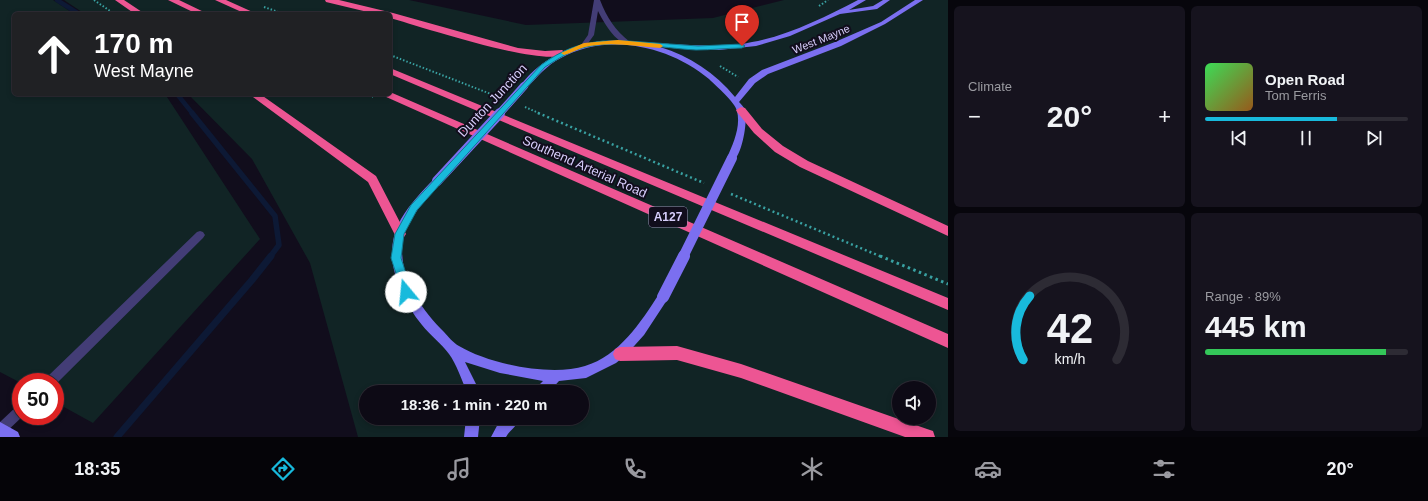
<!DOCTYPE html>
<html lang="en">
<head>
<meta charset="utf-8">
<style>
  :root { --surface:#0d0a15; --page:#16131e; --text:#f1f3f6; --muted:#9a9aa0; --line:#2d2b34; --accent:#18badc }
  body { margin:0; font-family:Arial,sans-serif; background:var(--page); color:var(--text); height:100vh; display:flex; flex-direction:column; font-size:15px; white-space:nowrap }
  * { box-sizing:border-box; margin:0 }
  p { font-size:13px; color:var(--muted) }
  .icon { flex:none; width:22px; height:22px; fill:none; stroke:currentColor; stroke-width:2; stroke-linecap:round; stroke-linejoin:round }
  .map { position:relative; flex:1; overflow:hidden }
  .sheet { display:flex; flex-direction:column; gap:6px; padding:6px; background:#07060c; width:480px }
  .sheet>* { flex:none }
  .guide { position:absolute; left:12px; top:12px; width:380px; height:84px; border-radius:6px; box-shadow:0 2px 6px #0003,0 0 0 1px var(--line); background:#202124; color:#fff; overflow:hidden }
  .tools { position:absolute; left:892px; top:381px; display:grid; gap:8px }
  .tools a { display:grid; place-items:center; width:44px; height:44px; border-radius:50%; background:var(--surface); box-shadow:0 2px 6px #0003,0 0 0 1px var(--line); font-size:20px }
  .speed { position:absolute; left:12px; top:373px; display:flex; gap:8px; font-size:20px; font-weight:700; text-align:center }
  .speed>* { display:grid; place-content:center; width:52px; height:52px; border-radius:50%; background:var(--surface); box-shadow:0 2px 6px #0003,0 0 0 1px var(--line); line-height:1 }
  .speed .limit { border:6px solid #d22; background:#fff; color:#111 }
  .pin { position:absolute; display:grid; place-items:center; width:34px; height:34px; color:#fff; margin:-41px -17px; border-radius:50% 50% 50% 0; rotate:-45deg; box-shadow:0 0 4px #0007 }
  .pin .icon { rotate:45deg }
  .me { position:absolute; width:44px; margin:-22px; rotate:343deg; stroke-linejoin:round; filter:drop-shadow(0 0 3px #0008) }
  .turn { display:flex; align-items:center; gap:14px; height:84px; padding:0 16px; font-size:18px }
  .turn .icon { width:52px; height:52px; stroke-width:2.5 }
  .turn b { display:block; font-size:28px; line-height:34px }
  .big { font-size:30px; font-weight:700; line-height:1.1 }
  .sheet .card { flex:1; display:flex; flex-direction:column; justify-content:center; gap:6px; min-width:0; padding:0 14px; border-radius:6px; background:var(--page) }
  .sheet .dial { align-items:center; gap:0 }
  .dial svg { height:104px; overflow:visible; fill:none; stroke:var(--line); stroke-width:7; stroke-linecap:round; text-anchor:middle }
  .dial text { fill:var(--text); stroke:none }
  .song { display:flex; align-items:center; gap:12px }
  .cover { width:48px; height:48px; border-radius:6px; background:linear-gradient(135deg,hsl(130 70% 55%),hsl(30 70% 35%)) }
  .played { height:4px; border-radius:2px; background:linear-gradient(90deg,var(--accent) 65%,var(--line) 65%) }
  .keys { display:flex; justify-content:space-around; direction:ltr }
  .heat { display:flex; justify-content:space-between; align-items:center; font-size:22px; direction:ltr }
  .charge { height:6px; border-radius:3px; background:linear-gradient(90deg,#34c759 89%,var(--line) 0) }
  .sheet .tiles { flex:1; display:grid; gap:6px; grid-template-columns:repeat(2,1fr) }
  .trip { position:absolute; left:359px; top:385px; width:230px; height:40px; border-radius:20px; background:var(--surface); box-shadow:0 2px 6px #0003,0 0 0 1px var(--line); font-weight:700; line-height:40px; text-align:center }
  .tab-bar { display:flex; height:64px; justify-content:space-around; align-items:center; background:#050408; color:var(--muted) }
  .tab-bar .icon { width:28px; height:28px }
  .tab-bar .current { color:var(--accent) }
  .tab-bar b { font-size:18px; color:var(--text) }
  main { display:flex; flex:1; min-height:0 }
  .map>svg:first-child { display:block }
  .green { fill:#112425; fill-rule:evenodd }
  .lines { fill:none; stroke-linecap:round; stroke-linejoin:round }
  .stream-far2 { stroke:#0d1935; stroke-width:4.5 }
  .stream-far1 { stroke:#0d1935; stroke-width:5.5 }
  .stream { stroke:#0d1935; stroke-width:7 }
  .path-far2 { stroke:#39a1a2; stroke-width:2; stroke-dasharray:1.5 2; stroke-linecap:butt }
  .path-far1 { stroke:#39a1a2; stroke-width:2.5; stroke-dasharray:2 3; stroke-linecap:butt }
  .path { stroke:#39a1a2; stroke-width:3; stroke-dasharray:2.5 3.5; stroke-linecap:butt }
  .lane { fill:#433d76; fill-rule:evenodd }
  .secondary { fill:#7b6ff0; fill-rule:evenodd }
  .highway { fill:#ed5593; fill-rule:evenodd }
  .secondary-bridge-far2 { stroke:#7b6ff0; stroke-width:8 }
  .secondary-bridge-far1 { stroke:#7b6ff0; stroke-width:10 }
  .secondary-bridge { stroke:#7b6ff0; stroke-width:12 }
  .route { fill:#18badc; stroke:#10798f }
  .slow { fill:#f59e0b }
  .labels { text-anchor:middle; stroke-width:4; stroke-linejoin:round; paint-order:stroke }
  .far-street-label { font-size:11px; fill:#d6cdfa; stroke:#110d1c }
  .shield { fill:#110d1c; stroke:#9b93b7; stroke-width:1 }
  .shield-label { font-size:12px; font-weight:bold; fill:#d6cdfa }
  .street-label { font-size:13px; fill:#d6cdfa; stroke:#110d1c }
</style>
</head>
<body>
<main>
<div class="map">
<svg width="948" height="437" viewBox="0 0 948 437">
  <rect width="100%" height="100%" fill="#110d1c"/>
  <path class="green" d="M 0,0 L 53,0 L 74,14 L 14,14 L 14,94 L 165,94 L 260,239 L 93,423 L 55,402 L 55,382 L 21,382 L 21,383 L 0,372 Z
    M 64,0 L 409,0 L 526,25 L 713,18 L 784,0 L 948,0 L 948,437 L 358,437 L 310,263 L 252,159 L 188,94 L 390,94 L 390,14 L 85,14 ZM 899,388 L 929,388 L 929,418 L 899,418 ZM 366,392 L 582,392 L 582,418 L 366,418 Z"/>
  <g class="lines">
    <path class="stream-far2" d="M 57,0 L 79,14
      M 177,94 L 193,114"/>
    <path class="stream-far1" d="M 192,113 L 275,216 L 279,245 L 270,257"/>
    <path class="stream" d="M 117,437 L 252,280 L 271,256"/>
    <path class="path-far2" d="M 94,0 L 110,11
      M 819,6 L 828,0
      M 264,7 L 284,14
      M 390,55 L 496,96
      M 720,66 L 738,77
      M 366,94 L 373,97
      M 525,107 L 541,114"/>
    <path class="path-far1" d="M 538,113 L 704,183
      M 731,194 L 882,257"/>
    <path class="path" d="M 880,256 L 948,284"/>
    <path class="lane" d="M 594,0 L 600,0 C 607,18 615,30 630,42 L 630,44 C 617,46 603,21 598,11 L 594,35 L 586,46 L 582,46 L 581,45 L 588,35 Z
      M 200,231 L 203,232 L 205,235 L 203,238 L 55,385 L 55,382 L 44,382 L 46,378 L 197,232 Z
      M 21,404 L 21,416 L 23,416 L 4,434 L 0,436 L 0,422 L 17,406 Z"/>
    <path class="secondary" d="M 858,0 L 866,0 L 849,10 L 873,6 L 883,0 L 890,0 L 877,9 L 840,14 L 790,36 L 756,46 L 719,50 L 660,47 C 690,56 715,73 735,97 L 749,79 L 762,70 L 835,42 L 881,22 L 915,0 L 923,0 L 885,24 L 841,46 L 768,74 L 755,83 L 739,102 C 741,104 744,107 745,110 C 748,120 742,158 732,161 L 727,158 C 733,144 741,127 737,111 C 735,102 716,86 709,79 C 670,46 607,32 561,58 C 547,65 537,77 527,88 L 524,88 L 520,86 C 551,45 605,32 654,46 L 654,43 L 657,43 C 684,45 713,47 740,44 C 782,39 821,19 858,0 Z
      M 437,178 L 442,181 L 440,183 C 427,199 410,215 404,235 C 395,272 419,307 444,332 C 448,336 453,343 459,346 C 489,364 551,377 585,366 C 619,356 641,322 659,294 L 663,292 L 667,294 L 669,297 L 667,300 L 644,335 L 626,355 L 616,363 L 586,378 L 559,381 L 549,392 L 534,392 L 536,388 L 543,381 L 500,373 L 465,362 L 480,392 L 467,392 C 462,381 456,363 449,354 C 441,343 430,335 422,325 C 398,295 381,254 401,219 C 410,204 422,191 434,179 Z
      M 466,418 L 480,418 L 478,437 L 464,437 Z
      M 504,418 L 521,418 C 517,426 510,430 506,437 L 491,437 L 499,422 Z
      M 0,422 L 18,432 L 20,437 L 0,437 Z"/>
    <path class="highway" d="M 115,0 L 124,0 L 145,14 L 135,14 Z
      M 168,0 L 179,0 L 208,14 L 197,14 Z
      M 215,0 L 226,0 L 257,14 L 246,14 Z
      M 325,0 L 339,0 L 393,13 L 518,48 L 545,51 L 562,50 L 566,53 C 550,70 416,25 390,18 L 390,14 L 376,14 L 326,2 Z
      M 390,68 L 948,298 L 948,310 L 390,74 Z
      M 390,92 L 948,334 L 948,348 L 384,96 L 382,94 L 390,94 Z
      M 249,94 L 260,94 L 376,176 L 406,234 L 404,237 L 400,239 L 396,237 L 368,182 Z
      M 741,107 L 745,108 L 762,129 L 783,146 L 808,161 L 948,226 L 948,236 L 800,167 L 775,152 L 754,133 L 737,112 L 736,110 Z
      M 677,346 L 741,364 L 927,429 L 933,431 L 935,437 L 905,437 L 741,378 L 677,360 L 620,361 L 615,359 L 613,354 L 615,349 L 620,347 Z"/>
    <path class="secondary-bridge-far2" d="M 499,114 L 524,86"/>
    <path class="secondary-bridge-far1" d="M 437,181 L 500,113
      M 683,257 L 732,158"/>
    <path class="secondary-bridge" d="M 663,297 L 684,256"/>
  </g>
  <path class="route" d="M 603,41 L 628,41 L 698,46 L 742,44 L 745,46 L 742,48 C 727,48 711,50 696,50 C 660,48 621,39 586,47 C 571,50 558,59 545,67 L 417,210 L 404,234 L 401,258 L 412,292 L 410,295 L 406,296 L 403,295 L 391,258 L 395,234 L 411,205 L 541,65 C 562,50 577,44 603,41 Z"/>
  <path class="slow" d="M 618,40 L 660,44 L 663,46 L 660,48 C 636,46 609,41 585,47 C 578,49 571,53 564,55 L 561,53 L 584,43 Z"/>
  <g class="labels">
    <g class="far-street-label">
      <text transform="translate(821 39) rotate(-22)" y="4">West Mayne</text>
    </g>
    <rect class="shield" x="649" y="207" width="38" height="20" rx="3"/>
    <g class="shield-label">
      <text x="668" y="221">A127</text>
    </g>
    <g class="street-label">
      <text transform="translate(492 100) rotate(-47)" y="5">Dunton Junction</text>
      <text transform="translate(585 166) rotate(24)" y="5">Southend Arterial Road</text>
    </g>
  </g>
</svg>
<div class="tools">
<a><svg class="icon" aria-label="sound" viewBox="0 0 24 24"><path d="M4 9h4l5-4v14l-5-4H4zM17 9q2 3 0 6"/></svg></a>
</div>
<div class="speed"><div class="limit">50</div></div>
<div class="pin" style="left:742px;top:46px;background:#d93025"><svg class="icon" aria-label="arrive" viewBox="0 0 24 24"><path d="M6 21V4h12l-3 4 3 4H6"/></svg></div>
<svg class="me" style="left:406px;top:292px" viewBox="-20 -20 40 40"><circle r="19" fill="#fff"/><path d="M0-13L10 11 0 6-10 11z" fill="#18badc"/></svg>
<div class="trip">18:36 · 1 min · 220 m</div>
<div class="guide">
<div class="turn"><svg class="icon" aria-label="ahead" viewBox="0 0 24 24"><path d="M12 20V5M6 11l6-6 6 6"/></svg><div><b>170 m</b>West Mayne</div></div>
</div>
</div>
<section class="sheet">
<div class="tiles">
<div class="card"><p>Climate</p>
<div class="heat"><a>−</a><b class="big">20°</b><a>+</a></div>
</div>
<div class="card">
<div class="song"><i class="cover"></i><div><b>Open Road</b><p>Tom Ferris</p></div></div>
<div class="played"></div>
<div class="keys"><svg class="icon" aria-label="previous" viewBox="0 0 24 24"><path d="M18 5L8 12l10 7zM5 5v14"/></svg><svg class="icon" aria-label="pause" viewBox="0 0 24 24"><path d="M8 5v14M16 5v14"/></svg><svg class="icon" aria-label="next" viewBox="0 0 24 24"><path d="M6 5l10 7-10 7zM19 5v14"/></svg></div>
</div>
<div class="card dial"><svg viewBox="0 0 100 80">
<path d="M14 69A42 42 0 1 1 86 69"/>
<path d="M14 69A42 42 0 0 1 19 20" stroke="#18badc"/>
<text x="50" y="56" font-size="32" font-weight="700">42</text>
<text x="50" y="72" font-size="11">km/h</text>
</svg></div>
<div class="card"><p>Range · 89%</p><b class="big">445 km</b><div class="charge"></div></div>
</div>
</section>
</main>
<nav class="tab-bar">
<b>18:35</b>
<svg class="icon current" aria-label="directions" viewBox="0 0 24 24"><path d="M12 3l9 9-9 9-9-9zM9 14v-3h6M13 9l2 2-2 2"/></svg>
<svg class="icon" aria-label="music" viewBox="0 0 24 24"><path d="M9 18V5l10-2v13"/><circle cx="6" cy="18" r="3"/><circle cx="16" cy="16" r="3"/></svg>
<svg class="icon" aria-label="phone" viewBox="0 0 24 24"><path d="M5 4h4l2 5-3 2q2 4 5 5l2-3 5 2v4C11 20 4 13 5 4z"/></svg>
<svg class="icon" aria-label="climate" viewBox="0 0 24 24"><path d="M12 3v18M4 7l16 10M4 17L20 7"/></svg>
<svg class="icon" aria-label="car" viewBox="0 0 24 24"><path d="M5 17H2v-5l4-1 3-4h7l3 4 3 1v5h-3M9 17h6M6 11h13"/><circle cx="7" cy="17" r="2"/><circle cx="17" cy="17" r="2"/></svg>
<svg class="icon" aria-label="filters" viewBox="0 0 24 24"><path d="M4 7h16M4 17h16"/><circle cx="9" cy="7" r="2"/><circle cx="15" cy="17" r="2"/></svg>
<b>20°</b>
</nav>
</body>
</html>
